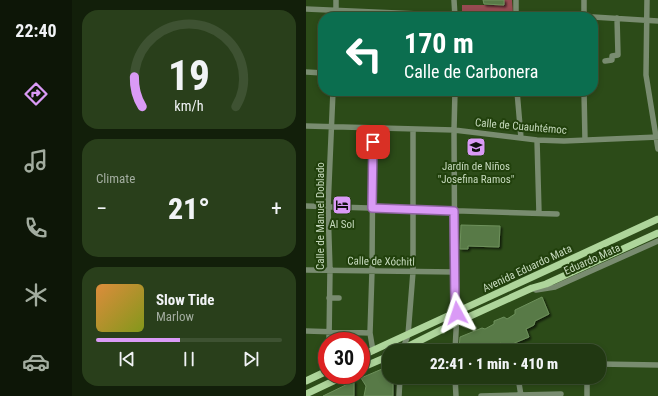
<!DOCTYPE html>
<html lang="en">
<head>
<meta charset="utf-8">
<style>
  :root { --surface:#213812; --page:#293f1b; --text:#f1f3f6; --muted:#a2ac9f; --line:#3e5232; --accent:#da9af6 }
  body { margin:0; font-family:"Roboto Condensed",sans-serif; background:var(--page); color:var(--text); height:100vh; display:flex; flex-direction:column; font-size:15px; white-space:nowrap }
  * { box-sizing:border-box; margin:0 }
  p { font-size:13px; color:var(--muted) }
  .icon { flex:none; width:22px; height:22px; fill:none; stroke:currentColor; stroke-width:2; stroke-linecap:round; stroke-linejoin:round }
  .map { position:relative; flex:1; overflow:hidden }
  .drawer { display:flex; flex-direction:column; gap:10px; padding:10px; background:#121f0a; width:234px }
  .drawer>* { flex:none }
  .hud { position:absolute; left:12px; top:12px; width:280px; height:84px; border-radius:16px; box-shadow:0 2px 6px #0003,0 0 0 1px var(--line); background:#0b6e4f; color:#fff; overflow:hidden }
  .speed { position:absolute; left:12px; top:332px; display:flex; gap:8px; font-size:20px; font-weight:700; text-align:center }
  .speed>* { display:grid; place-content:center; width:52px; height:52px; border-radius:50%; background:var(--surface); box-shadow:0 2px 6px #0003,0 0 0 1px var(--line); line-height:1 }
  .speed .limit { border:6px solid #d22; background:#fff; color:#111 }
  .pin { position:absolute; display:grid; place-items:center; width:34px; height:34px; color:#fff; margin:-17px; border-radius:8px; box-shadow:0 2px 6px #0006 }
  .me { position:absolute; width:44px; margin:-22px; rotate:355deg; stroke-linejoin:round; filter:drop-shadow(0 0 3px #0008) }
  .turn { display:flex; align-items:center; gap:14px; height:84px; padding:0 20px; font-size:18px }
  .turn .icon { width:52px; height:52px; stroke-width:2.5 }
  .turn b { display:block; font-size:28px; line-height:34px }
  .big { font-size:30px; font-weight:800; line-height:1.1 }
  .drawer .tile { flex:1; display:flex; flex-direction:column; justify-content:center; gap:6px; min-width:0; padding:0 14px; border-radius:16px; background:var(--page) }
  .drawer .dial { align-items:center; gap:0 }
  .dial svg { height:104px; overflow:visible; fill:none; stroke:var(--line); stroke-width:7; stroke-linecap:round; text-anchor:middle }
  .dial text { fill:var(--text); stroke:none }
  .song { display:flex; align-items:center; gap:12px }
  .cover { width:48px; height:48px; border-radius:6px; background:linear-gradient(135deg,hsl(30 70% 55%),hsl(70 70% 35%)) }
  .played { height:4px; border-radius:2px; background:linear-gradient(90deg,var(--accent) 45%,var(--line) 45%) }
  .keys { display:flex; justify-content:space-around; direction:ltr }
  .heat { display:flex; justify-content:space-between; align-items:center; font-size:22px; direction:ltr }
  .trip { position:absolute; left:76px; top:344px; width:224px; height:40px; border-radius:16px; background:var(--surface); box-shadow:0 2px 6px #0003,0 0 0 1px var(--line); font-weight:800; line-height:40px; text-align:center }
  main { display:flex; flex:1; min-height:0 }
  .dock { display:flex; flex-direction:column; width:72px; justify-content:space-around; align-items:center; background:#0d1607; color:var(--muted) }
  .dock .icon { width:28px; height:28px }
  .dock .current { color:var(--accent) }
  .dock b { font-size:18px; color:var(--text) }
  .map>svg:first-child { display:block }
  .green { fill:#974a51 }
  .building { fill:#587a46; stroke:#6e915c; filter:url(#shadow) }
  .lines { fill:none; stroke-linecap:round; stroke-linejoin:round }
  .minor { stroke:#798c70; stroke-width:5.5 }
  .major { stroke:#aed59b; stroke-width:7 }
  .route-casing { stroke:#8e64a0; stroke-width:10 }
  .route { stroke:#da9af6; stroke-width:7 }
  .labels { text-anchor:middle; stroke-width:4; stroke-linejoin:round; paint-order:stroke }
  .street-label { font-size:11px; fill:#c6d9bd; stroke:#21400c }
  .poi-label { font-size:11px; fill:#c6d9bd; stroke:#21400c }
</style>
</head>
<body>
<main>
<nav class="dock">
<b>22:40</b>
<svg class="icon current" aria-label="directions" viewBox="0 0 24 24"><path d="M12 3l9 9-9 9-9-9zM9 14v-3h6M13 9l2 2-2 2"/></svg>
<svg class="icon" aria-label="music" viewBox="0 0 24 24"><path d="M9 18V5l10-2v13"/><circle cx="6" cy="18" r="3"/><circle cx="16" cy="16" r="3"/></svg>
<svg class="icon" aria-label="phone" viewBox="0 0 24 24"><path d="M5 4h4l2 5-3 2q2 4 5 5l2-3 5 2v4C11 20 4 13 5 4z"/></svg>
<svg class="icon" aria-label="climate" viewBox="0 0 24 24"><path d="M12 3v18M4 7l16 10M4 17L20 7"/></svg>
<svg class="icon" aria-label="car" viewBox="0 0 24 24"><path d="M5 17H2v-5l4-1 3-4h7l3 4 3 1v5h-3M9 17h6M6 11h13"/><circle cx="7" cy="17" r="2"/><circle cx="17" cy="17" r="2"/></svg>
</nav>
<section class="drawer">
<div class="tile dial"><svg viewBox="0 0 100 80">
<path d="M14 69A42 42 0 1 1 86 69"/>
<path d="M14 69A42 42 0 0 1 8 46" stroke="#da9af6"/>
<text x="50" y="56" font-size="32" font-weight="700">19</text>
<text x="50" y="72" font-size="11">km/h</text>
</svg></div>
<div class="tile"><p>Climate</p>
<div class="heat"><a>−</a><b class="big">21°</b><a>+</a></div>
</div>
<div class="tile">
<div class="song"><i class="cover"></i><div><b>Slow Tide</b><p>Marlow</p></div></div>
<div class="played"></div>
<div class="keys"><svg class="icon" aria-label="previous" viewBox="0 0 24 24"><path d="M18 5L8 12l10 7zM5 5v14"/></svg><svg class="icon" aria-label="pause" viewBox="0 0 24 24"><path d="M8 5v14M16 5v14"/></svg><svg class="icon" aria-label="next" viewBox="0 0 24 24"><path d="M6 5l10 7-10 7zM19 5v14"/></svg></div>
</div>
</section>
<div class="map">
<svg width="352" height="396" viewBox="0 0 352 396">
  <defs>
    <filter id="shadow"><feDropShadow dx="2" dy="2" stdDeviation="1" flood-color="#0009"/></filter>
  </defs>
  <rect width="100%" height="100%" fill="#2c4b18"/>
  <path class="green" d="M 198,0 L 206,0 L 207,14 L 156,13 L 156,5 L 198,5 Z"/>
  <path class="building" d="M 177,0 L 198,0 L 198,5 L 178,4 Z
    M 155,225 L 194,226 L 193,247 L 162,246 L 162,249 L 154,249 Z
    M 236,297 L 243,314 L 229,321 L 228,325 L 220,329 L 223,337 L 199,347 L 195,343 L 185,347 L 188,351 L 161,351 L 161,349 L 153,349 L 154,337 L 176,328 L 179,329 L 188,324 L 188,321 L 198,317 L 201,319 L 209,314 L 209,310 Z
    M 83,366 L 83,377 L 87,377 L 87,396 L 58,396 L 60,386 L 55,378 Z
    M 48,381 L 48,396 L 17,396 Z"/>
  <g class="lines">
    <path class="minor" d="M 148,0 L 149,17
      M 341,0 L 340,75 L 352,149
      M 0,9 L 182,17
      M 30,17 L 30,0
      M 210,17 L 210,0
      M 278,17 L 278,0
      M 287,17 L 352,21
      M 299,61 L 306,60 L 306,56 L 312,55 L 311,18
      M 0,72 L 17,73
      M 211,91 L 215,138
      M 278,91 L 279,140
      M 0,126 L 148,130 L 231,140 L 258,141 L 352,137
      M 231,140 L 233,213
      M 0,206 L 251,214
      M 0,270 L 149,272
      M 226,288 L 230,290 L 249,287 L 352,241
      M 23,298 L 33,298
      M 0,331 L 64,333
      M 23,341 L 24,270 L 22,207 L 27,91
      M 67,351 L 64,333 L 66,271 L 67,128
      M 96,351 L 102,335 L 107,272 L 107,129
      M 149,351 L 151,313 L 149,307 L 148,130 L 149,91
      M 293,364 L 352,365
      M 149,377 L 150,396
      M 212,377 L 215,396
      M 281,377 L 281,396
      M 93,396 L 94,377
      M 175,396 L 255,394"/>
    <path class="major" d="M 93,351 L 149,323 L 226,288 L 240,284 L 352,233
      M 55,356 L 352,219
      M 55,368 L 83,356
      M 0,381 L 21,371
      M 0,394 L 40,375"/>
  </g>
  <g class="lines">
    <g class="route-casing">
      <path id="route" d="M 67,142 L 66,208 L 148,211 L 149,307 L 151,313"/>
    </g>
    <use href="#route" class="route"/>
  </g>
  <defs>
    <g id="school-square" transform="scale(1)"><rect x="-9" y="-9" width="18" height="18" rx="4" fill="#da9af6" stroke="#21400c"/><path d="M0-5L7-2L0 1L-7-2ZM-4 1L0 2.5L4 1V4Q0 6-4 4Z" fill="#111"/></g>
    <g id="hotel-square" transform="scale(1)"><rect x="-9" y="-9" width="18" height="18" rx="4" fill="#da9af6" stroke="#21400c"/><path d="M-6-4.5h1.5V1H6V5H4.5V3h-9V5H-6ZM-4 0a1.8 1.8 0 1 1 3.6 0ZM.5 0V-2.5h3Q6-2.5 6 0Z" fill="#111"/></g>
  </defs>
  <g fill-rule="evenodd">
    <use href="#school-square" x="170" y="147"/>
    <use href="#hotel-square" x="36" y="205"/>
  </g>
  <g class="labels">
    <g class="street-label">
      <text transform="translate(215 126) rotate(5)" y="4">Calle de Cuauhtémoc</text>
      <text transform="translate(14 216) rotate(-90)" y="4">Calle de Manuel Doblado</text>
      <text transform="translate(286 259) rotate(-24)" y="4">Eduardo Mata</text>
      <text transform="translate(75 261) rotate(1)" y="4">Calle de Xóchitl</text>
      <text transform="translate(221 268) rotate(-25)" y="4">Avenida Eduardo Mata</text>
    </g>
    <g class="poi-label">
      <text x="170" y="170">Jardín de Niños<tspan x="170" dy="13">"Josefina Ramos"</tspan></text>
      <text x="36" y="228">Al Sol</text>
    </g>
  </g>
</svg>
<div class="speed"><div class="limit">30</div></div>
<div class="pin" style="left:67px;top:142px;background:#d93025"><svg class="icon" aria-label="arrive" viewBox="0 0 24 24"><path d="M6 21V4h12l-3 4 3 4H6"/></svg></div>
<svg class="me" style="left:151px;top:313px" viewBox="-20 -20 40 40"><path d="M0-17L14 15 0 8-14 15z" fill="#da9af6" stroke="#fff" stroke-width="4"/></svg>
<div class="trip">22:41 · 1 min · 410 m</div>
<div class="hud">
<div class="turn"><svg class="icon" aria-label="left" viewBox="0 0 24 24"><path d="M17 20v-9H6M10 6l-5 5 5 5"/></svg><div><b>170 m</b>Calle de Carbonera</div></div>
</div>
</div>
</main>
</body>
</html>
